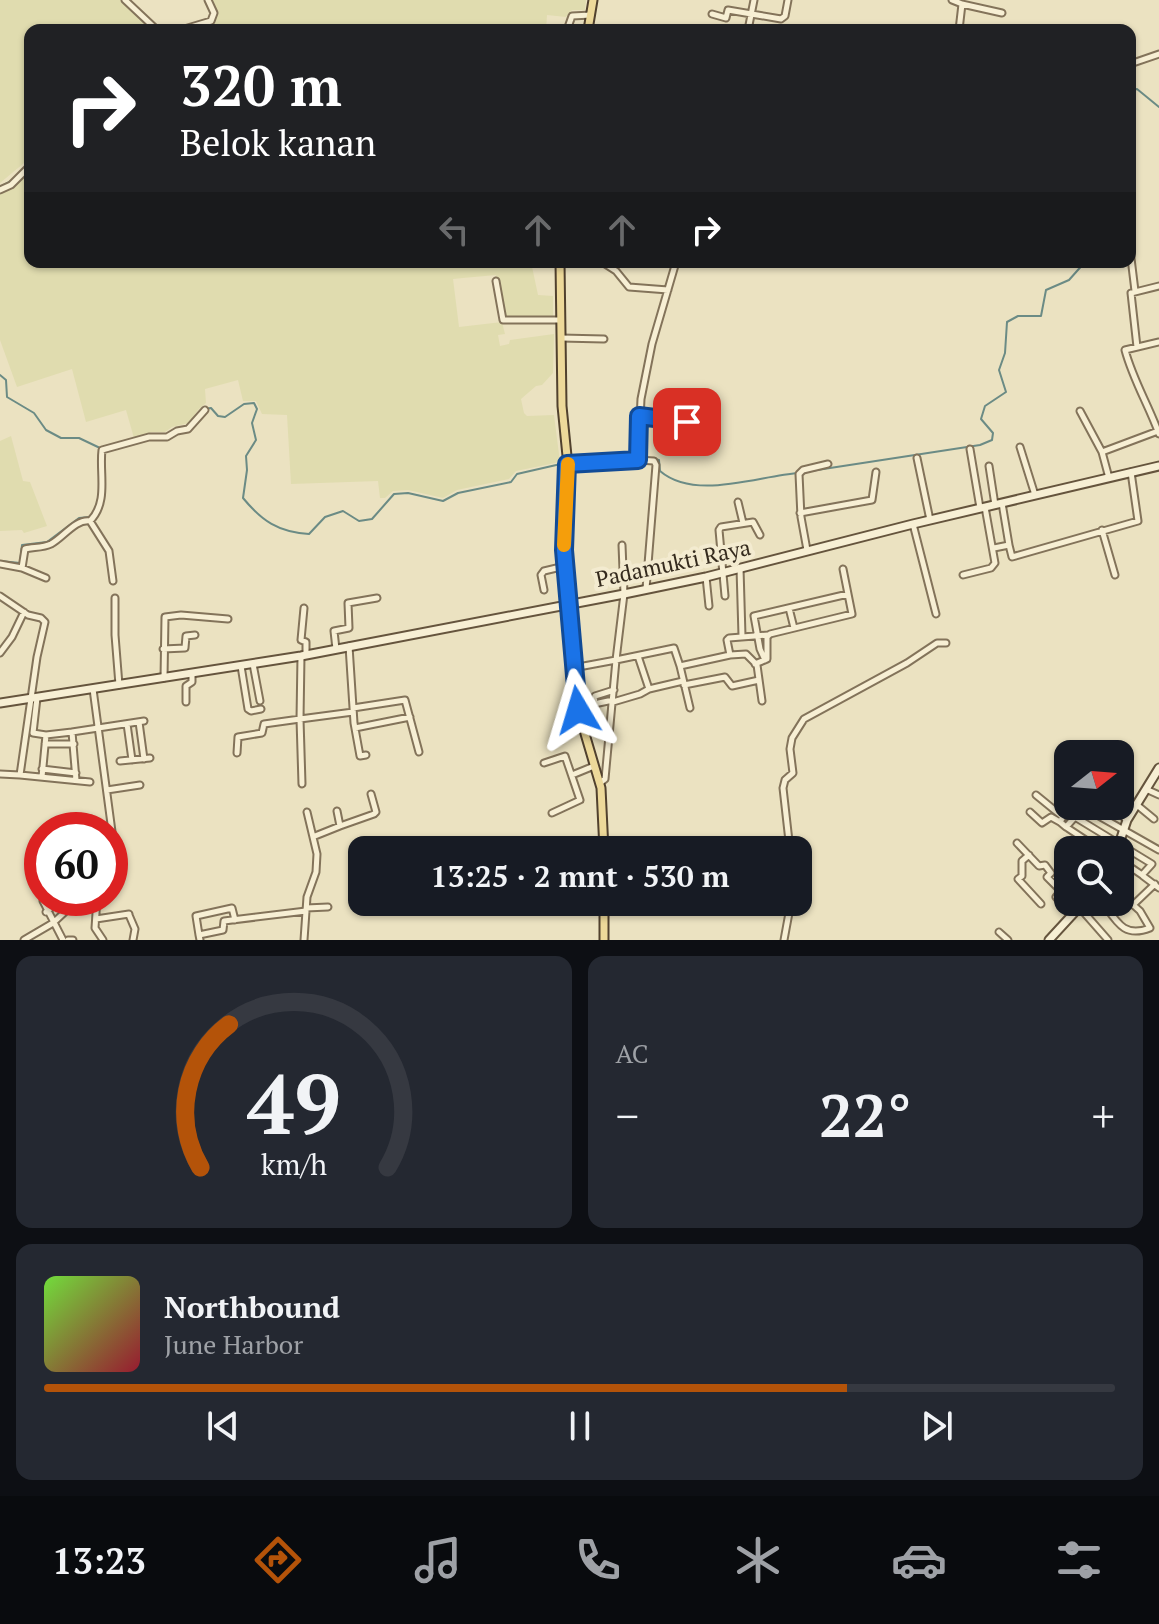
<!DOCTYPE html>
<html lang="id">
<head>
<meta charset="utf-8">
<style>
  :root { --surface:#171b24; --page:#242831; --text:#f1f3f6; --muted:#9ea1a6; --line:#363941; --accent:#b45309 }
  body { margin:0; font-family:"PT Serif",serif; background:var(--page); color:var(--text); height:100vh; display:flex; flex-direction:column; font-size:30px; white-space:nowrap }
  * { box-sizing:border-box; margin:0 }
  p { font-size:26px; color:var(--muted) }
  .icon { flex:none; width:44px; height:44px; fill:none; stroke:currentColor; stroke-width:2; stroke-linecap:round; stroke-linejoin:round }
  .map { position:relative; height:940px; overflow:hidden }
  .details { display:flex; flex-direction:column; gap:16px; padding:16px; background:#0d0f14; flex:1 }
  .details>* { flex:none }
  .top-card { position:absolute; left:24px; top:24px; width:1112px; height:244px; border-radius:16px; box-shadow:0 2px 6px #0004; background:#202124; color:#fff; overflow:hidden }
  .needle { width:52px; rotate:73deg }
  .tools { position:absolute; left:1054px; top:740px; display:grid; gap:16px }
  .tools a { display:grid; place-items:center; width:80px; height:80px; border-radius:16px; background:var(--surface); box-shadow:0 2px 6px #0004; font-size:40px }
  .speed { position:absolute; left:24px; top:812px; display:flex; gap:16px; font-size:40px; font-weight:700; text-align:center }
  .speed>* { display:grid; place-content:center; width:104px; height:104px; border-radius:50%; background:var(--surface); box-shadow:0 2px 6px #0004; line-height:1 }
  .speed .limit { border:12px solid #d22; background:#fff; color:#111 }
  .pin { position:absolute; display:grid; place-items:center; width:68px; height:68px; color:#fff; margin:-34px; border-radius:16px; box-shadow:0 4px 12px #0006 }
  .me { position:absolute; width:88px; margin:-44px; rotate:353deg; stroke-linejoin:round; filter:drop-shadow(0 0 6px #0008) }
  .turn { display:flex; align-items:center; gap:28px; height:168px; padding:0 24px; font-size:36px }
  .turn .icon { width:104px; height:104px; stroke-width:2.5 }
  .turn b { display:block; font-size:56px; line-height:68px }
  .lanes { display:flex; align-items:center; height:76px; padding:0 24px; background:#0003; justify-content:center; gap:40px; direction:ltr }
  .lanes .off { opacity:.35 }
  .big { font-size:60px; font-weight:700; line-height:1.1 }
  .details .widget { flex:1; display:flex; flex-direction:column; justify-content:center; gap:12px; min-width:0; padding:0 28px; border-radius:16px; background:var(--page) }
  .details .dial { align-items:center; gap:0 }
  .dial svg { height:208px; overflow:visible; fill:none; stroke:var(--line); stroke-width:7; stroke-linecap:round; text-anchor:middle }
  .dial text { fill:var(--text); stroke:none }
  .song { display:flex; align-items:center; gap:24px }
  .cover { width:96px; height:96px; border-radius:12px; background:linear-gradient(135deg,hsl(100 70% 55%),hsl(350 70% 35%)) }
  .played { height:8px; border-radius:4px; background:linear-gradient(90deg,var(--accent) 75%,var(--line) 75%) }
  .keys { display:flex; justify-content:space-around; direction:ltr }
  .heat { display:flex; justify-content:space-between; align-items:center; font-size:44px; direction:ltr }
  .details .tiles { flex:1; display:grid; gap:16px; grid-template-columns:1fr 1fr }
  .widget:last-child { grid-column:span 2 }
  .trip { position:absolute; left:348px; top:836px; width:464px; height:80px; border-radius:16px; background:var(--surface); box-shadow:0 2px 6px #0004; font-weight:700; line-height:80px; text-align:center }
  .dock { display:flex; height:128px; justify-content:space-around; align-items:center; background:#090b0e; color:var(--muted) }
  .dock .icon { width:56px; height:56px }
  .dock .on { color:var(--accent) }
  .dock b { font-size:36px; color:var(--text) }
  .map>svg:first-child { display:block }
  .farmland { fill:#e0dcaf }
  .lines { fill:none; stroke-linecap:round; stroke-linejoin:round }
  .stream { stroke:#6b8b85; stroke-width:2 }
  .street-casing { stroke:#83735a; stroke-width:9 }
  .secondary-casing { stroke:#65543d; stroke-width:11 }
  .primary-casing { stroke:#51412e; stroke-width:11 }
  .street { stroke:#f7efd4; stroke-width:5 }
  .secondary { stroke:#f7efd4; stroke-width:7 }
  .primary { stroke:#edd99a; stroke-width:7 }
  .route-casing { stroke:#114b97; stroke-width:20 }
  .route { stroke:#1a73e8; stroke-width:14 }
  .slow { stroke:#f59e0b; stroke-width:14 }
  .labels { text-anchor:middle; stroke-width:8; stroke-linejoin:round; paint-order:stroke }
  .street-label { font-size:22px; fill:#342a1d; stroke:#f3ebd0 }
</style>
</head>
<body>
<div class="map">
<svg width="1159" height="940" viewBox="0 0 1159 940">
  <rect width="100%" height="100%" fill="#ebe2c1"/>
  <path class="farmland" d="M 0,0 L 124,0 L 153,30 L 30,30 L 30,158 L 0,183 Z
    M 210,0 L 586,0 L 585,10 L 572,10 L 566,17 L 547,15 L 546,30 L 185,30 L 214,19 Z
    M 30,168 L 30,262 L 531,262 L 538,295 L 553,296 L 553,317 L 503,318 L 496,275 L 463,278 L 453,279 L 459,327 L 502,322 L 505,334 L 498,335 L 500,346 L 509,344 L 510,340 L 554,334 L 553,373 L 542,385 L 536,386 L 521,399 L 524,413 L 527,416 L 554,415 L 560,462 L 516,471 L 509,479 L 457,490 L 443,498 L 408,490 L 393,491 L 385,498 L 380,498 L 378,481 L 291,484 L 287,415 L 262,414 L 256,401 L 243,401 L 238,380 L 205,389 L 206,403 L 198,410 L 189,423 L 172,427 L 165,432 L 151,432 L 134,438 L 126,410 L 86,422 L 72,369 L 17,387 L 0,340 L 0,191 Z
    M 11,436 L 23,481 L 30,482 L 47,526 L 24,533 L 22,530 L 0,531 L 0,441 Z"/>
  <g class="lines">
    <path class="stream" d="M 1130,91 L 1137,89 L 1159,107
      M 0,187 L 13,180
      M 0,375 L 6,380 L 7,397 L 34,413 L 46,430 L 61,438 L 79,438 L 100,448
      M 199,413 L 203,409 L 211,408 L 218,416 L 225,417 L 244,404 L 254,403 L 257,409 L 252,423 L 256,440 L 246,456 L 247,470 L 243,498 C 262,521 278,532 309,534 L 325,517 L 343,511 L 359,521 L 372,519 L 394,494 L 408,493 L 443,501 L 458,493 L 511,482 L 517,474 L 565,463
      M 655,459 L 659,460 L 660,471 C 695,501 758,476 798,473
      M 571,461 L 637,458
      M 804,472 L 980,445 L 992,440 L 993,433 L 981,419 L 985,406 L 1006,392 L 999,370 L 1005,353 L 1007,322 L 1018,316 L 1041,316 L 1046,290 L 1069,280 L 1085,262
      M 94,513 L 99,496
      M 0,561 L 20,563 L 22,545 L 47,542 L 79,518 L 90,517"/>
    <g class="street-casing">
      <path id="street" d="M 125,0 L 157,30
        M 952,0 L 962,4 L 959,30
        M 962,4 L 1002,13
        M 712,14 L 726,18 L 728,10 L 781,19 L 785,16 L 788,0
        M 181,30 L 211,21 L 214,13 L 208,0
        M 567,30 L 572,16 L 591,15
        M 748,30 L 754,0
        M 1130,64 L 1159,54
        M 0,190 L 11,185 L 30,166
        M 1130,250 L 1135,291
        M 602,262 L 616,271 L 629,287 L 668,290
        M 496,281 L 503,320 L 560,320
        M 561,338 L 604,339
        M 1159,342 L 1125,350 C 1133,380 1149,406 1159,434
        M 1137,347 L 1131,293 L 1159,286
        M 1080,411 L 1102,452 L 1109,478
        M 639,416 L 687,422
        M 1020,447 L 1035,495
        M 970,449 L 980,508
        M 1102,452 L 1158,431
        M 917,458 L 930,520
        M 567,464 L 638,460
        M 989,466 L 995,505
        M 738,502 L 743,523
        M 800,513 L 872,500 L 876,472
        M 90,521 C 109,502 99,473 102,450 L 149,437 L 167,437 L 177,431 L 188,429 L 205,410
        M 913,524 L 936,614
        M 1102,530 L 1115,575
        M 622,545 L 624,594 L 616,660 L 674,648 L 680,666 L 730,655 L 727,640 L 729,638 L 768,635
        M 1009,545 L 1012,557 L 1138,521 L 1131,472
        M 994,548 L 1009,545 L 1002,503
        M 807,550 L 801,517 L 799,474 L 803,470 L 828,464
        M 0,564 L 22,568 L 25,549 C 33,547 43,548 51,544 C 64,537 75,519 90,521 L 109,551 L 113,581
        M 22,568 L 46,578
        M 740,568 L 742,636
        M 963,575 L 991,568 L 995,563 L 985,507
        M 706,577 L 709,606
        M 646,589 L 656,465 L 654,461 L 638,460 L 641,399 L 652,344 L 676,262
        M 544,590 L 541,575 L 544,571 L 565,566
        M 0,596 L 28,615 L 41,618 L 45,622 L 37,657 L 20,775 L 90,782
        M 725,596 L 719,530 L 721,527 L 753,522 L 760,535
        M 115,598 L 115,635 L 119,685
        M 304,608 L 301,640 L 306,642 L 306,655
        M 789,608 L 794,628
        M 349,646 L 354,723 L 360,756 L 366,755
        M 163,649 L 185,648 L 186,636 L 195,635
        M 336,649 L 334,631 L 349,628 L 348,603 L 377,598
        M 0,653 L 12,637 L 24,612
        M 730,655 L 746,654 L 757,665 L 762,701
        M 301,656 L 300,719 L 353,712
        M 638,656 L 649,689 L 683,681
        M 765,660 L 760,649 L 754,616 L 848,594
        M 253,664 L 260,701
        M 755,664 L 767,659 L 767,637 L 770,634 L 852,614 L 843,569
        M 241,666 L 248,709 L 251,711 L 261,709
        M 680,666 L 690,708
        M 573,668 L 616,660 L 605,779 L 600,783
        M 164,678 L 165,617 L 181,615 L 228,619
        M 684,685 L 725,677 L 732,686 L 759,680
        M 93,689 L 117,869
        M 37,698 L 33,733 L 46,735 L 72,732 L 76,780
        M 613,700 L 594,704 L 595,696 L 614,690
        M 186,702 L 186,686 L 192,682 L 192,674
        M 613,702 L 640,694 L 649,689
        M 353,708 L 405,700 L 419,752
        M 139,722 L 144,759
        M 127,724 L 132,760
        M 355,728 L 410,717
        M 72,732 L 144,721
        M 45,744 L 74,744
        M 237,753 L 238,737 L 262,733 L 264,724 L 300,719 L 302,784
        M 120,761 L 150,758
        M 544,763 L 565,756 L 580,800 L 552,813
        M 42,769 L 76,773
        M 0,774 L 20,775
        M 572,775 L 594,766
        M 42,777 L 46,735
        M 107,790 L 140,785
        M 1148,790 L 1159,795
        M 1036,795 L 1063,817 L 1060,822 L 1066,827 L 1075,817 L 1152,864 L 1142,875 L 1120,860
        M 1137,805 L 1154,819
        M 1111,806 L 1127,820
        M 1030,812 L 1042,823 L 1051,817 L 1060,822
        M 1099,816 L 1159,850
        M 91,819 L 92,830
        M 340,826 L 374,814 L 376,812 L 371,794
        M 1066,827 L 1101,850
        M 315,836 L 340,826 L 337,811
        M 1017,843 L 1039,866 L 1045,865 L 1051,873 L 1047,877 L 1061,891 L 1056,897 L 1072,916
        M 790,850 L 783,788 L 785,780 L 793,773 L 790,749 L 792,738 L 804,719 L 907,663 L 937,643 L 946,643
        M 1029,855 L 1022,861 L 1022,876 L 1018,879 L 1041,904
        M 1143,876 L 1159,888
        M 97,898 L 95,928 L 103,940
        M 43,901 L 63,940
        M 1093,902 L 1099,909 L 1106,907 C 1119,926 1127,937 1150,928 L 1140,911 L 1120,893
        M 1133,905 L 1155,884
        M 306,908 L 328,907
        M 1080,908 L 1108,940
        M 46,912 L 62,898
        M 129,915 L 135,929 L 133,940
        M 96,919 L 129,914
        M 999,932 L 1008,940
        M 199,935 L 196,916 L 232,908 L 235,920
        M 24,940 L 53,923 L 80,898
        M 68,940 L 73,940
        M 200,940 L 199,935 L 223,930 L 224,921 L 306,911
        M 304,940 L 307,897 L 316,872 L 317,854 L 307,812
        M 784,940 L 791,902"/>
    </g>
    <g class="secondary-casing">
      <path id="secondary" d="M 0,703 L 301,656 L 624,594 L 706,577 L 913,524 L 1159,466
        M 1117,850 L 1127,820 L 1159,768
        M 1049,940 L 1084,902"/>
    </g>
    <g class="primary-casing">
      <path id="primary" d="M 588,30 L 593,0
        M 560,262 L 562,406 L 567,456 L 564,550 L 573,668 L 578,710 L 601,788 L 604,850
        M 604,902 L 604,940"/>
    </g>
    <use href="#street" class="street"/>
    <use href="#secondary" class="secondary"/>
    <use href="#primary" class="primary"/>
  </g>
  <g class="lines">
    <g class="route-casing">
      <path id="route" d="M 578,710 L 564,550 L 567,464 L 638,460 L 639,416 L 687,422"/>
    </g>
    <use href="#route" class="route"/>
    <path class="slow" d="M 564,545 L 568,464"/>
  </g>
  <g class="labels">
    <g class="street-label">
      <text transform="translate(673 563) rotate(-12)" y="8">Padamukti Raya</text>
    </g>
  </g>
</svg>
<div class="tools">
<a><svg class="needle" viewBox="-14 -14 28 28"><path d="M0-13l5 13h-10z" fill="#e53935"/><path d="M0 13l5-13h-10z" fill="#9ea1a6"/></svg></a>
<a><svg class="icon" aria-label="search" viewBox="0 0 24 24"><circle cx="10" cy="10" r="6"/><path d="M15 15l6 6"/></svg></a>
</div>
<div class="speed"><div class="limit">60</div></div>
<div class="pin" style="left:687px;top:422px;background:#d93025"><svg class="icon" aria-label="arrive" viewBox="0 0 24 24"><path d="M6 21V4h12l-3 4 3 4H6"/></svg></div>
<svg class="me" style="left:578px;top:710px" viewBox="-20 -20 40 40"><path d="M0-17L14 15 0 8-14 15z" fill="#1a73e8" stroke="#fff" stroke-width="4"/></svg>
<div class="trip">13:25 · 2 mnt · 530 m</div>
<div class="top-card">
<div class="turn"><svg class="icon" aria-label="right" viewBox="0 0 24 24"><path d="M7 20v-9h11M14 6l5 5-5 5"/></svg><div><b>320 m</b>Belok kanan</div></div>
<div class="lanes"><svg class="icon off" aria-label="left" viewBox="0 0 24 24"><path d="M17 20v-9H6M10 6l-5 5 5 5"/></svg><svg class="icon off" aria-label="ahead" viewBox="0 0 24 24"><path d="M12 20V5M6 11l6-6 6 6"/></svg><svg class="icon off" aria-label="ahead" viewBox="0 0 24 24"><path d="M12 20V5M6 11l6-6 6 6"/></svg><svg class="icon" aria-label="right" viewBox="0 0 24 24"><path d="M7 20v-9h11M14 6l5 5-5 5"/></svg></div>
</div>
</div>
<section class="details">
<div class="tiles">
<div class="widget dial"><svg viewBox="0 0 100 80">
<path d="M14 69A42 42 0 1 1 86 69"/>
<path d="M14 69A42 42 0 0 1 25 14" stroke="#b45309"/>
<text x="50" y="56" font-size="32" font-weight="700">49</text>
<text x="50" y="72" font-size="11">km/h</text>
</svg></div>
<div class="widget"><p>AC</p>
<div class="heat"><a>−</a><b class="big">22°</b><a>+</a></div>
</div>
<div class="widget">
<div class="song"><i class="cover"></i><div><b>Northbound</b><p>June Harbor</p></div></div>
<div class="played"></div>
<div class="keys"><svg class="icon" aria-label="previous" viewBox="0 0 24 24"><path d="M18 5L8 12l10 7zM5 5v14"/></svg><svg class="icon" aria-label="pause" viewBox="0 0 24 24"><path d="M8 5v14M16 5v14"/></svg><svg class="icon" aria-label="next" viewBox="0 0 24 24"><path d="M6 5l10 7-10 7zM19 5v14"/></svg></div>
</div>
</div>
</section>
<nav class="dock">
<b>13:23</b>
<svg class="icon on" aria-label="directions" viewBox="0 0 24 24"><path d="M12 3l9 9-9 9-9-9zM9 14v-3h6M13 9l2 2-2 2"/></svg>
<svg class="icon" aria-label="music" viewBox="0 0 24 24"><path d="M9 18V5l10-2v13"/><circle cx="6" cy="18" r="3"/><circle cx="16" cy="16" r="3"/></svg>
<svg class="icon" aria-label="phone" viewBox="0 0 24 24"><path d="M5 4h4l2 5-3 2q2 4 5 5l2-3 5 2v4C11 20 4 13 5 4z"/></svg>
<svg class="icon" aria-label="climate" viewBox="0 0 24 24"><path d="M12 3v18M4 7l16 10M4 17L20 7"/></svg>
<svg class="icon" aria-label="car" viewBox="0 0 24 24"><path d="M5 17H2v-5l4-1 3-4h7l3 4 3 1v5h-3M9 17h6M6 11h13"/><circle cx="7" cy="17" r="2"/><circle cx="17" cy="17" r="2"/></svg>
<svg class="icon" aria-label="filters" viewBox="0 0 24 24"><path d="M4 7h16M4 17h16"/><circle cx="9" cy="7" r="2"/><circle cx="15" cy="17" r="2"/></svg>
</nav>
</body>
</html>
